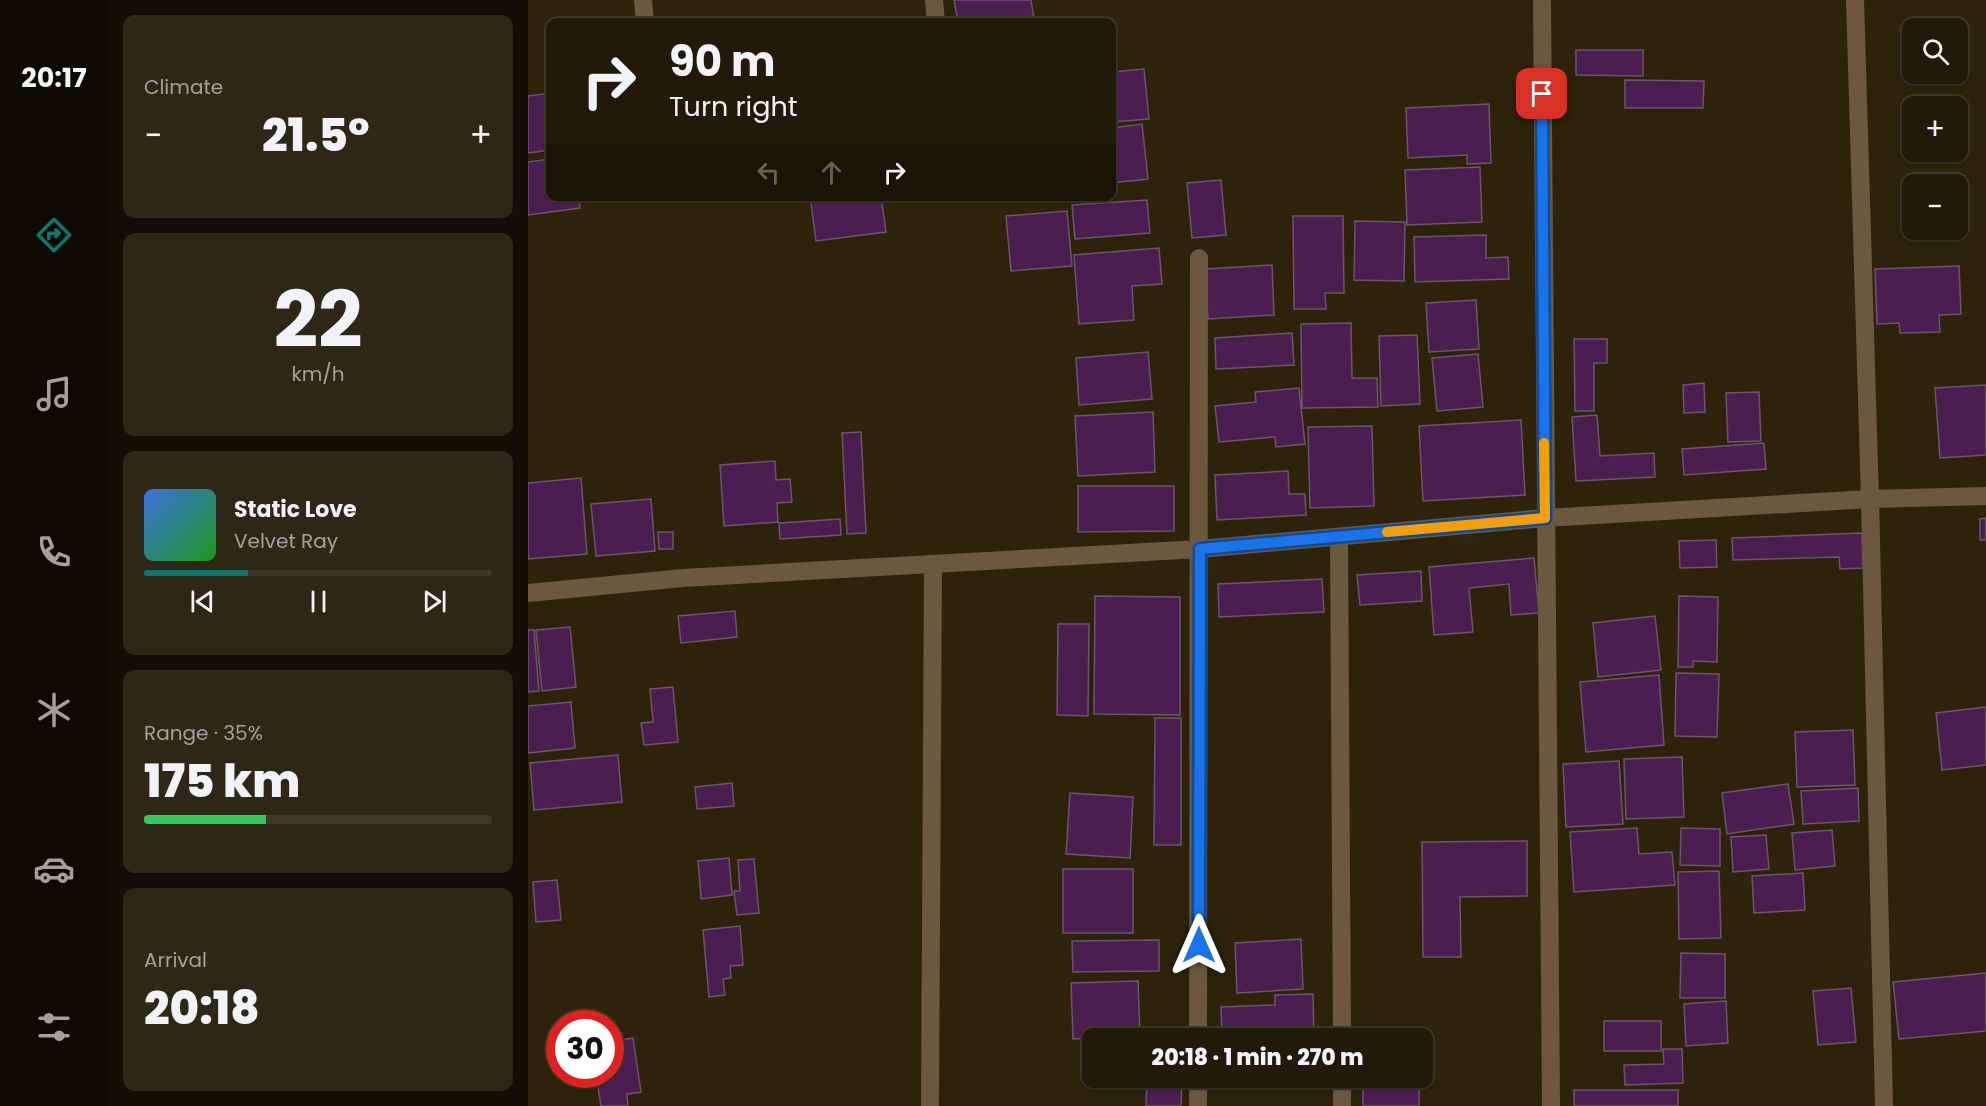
<!DOCTYPE html>
<html lang="en">
<head>
<meta charset="utf-8">
<style>
  :root { --surface:#211a08; --page:#2d2716; --text:#f1f3f6; --muted:#a2a19c; --line:#3e3829; --accent:#0f766e }
  body { margin:0; font-family:Poppins,sans-serif; background:var(--page); color:var(--text); height:100vh; display:flex; flex-direction:column; font-size:22px; white-space:nowrap }
  * { box-sizing:border-box; margin:0 }
  p { font-size:20px; color:var(--muted) }
  .icon { flex:none; width:33px; height:33px; fill:none; stroke:currentColor; stroke-width:2; stroke-linecap:round; stroke-linejoin:round }
  .map { position:relative; flex:1; overflow:hidden }
  .panel { display:flex; flex-direction:column; gap:15px; padding:15px; background:#120e04; width:420px }
  .panel>* { flex:none }
  .banner { position:absolute; left:18px; top:18px; width:570px; height:183px; border-radius:12px; box-shadow:0 2px 4px #0004,0 0 0 2px var(--line); background:#211a08; color:var(--text); overflow:hidden }
  .tools { position:absolute; left:1374px; top:18px; display:grid; gap:12px }
  .tools a { display:grid; place-items:center; width:66px; height:66px; border-radius:12px; background:var(--surface); box-shadow:0 2px 4px #0004,0 0 0 2px var(--line); font-size:30px }
  .speed { position:absolute; left:18px; top:1010px; display:flex; gap:12px; font-size:30px; font-weight:700; text-align:center }
  .speed>* { display:grid; place-content:center; width:78px; height:78px; border-radius:50%; background:var(--surface); box-shadow:0 2px 4px #0004,0 0 0 2px var(--line); line-height:1 }
  .speed .limit { border:9px solid #d22; background:#fff; color:#111 }
  .pin { position:absolute; display:grid; place-items:center; width:51px; height:51px; color:#fff; margin:-26px; border-radius:12px; box-shadow:0 3px 9px #0006 }
  .me { position:absolute; width:66px; margin:-33px; rotate:0deg; stroke-linejoin:round; filter:drop-shadow(0 0 4px #0008) }
  .turn { display:flex; align-items:center; gap:21px; height:126px; padding:0 24px; font-size:27px }
  .turn .icon { width:78px; height:78px; stroke-width:2.5 }
  .turn b { display:block; font-size:42px; line-height:51px }
  .lanes { display:flex; align-items:center; height:57px; padding:0 24px; background:#0003; justify-content:center; gap:30px; direction:ltr }
  .lanes .off { opacity:.35 }
  .big { font-size:45px; font-weight:800; line-height:1.1 }
  .panel .tile { flex:1; display:flex; flex-direction:column; justify-content:center; gap:9px; min-width:0; padding:0 21px; border-radius:12px; background:var(--page) }
  .panel .dial { align-items:center; gap:0 }
  .dial b { font-size:78px; line-height:1 }
  .song { display:flex; align-items:center; gap:18px }
  .cover { width:72px; height:72px; border-radius:9px; background:linear-gradient(135deg,hsl(220 70% 55%),hsl(120 70% 35%)) }
  .played { height:6px; border-radius:3px; background:linear-gradient(90deg,var(--accent) 30%,var(--line) 30%) }
  .keys { display:flex; justify-content:space-around; direction:ltr }
  .heat { display:flex; justify-content:space-between; align-items:center; font-size:33px; direction:ltr }
  .charge { height:9px; border-radius:4px; background:linear-gradient(90deg,#34c759 35%,var(--line) 0) }
  .trip { position:absolute; left:554px; top:1028px; width:351px; height:60px; border-radius:12px; background:var(--surface); box-shadow:0 2px 4px #0004,0 0 0 2px var(--line); font-weight:800; line-height:60px; text-align:center }
  main { display:flex; flex:1; min-height:0 }
  .tabs { display:flex; flex-direction:column; width:108px; justify-content:space-around; align-items:center; background:#0d0a03; color:var(--muted) }
  .tabs .icon { width:42px; height:42px }
  .tabs .current { color:var(--accent) }
  .tabs b { font-size:27px; color:var(--text) }
  .map>svg:first-child { display:block }
  .building { fill:#4b1e51; stroke:#69566b; stroke-width:1.5 }
  .lines { fill:none; stroke-linecap:round; stroke-linejoin:round }
  .street { stroke:#6a593f; stroke-width:18 }
  .route-casing { stroke:#114b97; stroke-width:15 }
  .route { stroke:#1a73e8; stroke-width:10 }
  .slow { stroke:#f59e0b; stroke-width:10 }
</style>
</head>
<body>
<main>
<nav class="tabs">
<b>20:17</b>
<svg class="icon current" aria-label="directions" viewBox="0 0 24 24"><path d="M12 3l9 9-9 9-9-9zM9 14v-3h6M13 9l2 2-2 2"/></svg>
<svg class="icon" aria-label="music" viewBox="0 0 24 24"><path d="M9 18V5l10-2v13"/><circle cx="6" cy="18" r="3"/><circle cx="16" cy="16" r="3"/></svg>
<svg class="icon" aria-label="phone" viewBox="0 0 24 24"><path d="M5 4h4l2 5-3 2q2 4 5 5l2-3 5 2v4C11 20 4 13 5 4z"/></svg>
<svg class="icon" aria-label="climate" viewBox="0 0 24 24"><path d="M12 3v18M4 7l16 10M4 17L20 7"/></svg>
<svg class="icon" aria-label="car" viewBox="0 0 24 24"><path d="M5 17H2v-5l4-1 3-4h7l3 4 3 1v5h-3M9 17h6M6 11h13"/><circle cx="7" cy="17" r="2"/><circle cx="17" cy="17" r="2"/></svg>
<svg class="icon" aria-label="filters" viewBox="0 0 24 24"><path d="M4 7h16M4 17h16"/><circle cx="9" cy="7" r="2"/><circle cx="15" cy="17" r="2"/></svg>
</nav>
<section class="panel">
<div class="tile"><p>Climate</p>
<div class="heat"><a>−</a><b class="big">21.5°</b><a>+</a></div>
</div>
<div class="tile dial"><b>22</b><p>km/h</p></div>
<div class="tile">
<div class="song"><i class="cover"></i><div><b>Static Love</b><p>Velvet Ray</p></div></div>
<div class="played"></div>
<div class="keys"><svg class="icon" aria-label="previous" viewBox="0 0 24 24"><path d="M18 5L8 12l10 7zM5 5v14"/></svg><svg class="icon" aria-label="pause" viewBox="0 0 24 24"><path d="M8 5v14M16 5v14"/></svg><svg class="icon" aria-label="next" viewBox="0 0 24 24"><path d="M6 5l10 7-10 7zM19 5v14"/></svg></div>
</div>
<div class="tile"><p>Range · 35%</p><b class="big">175 km</b><div class="charge"></div></div>
<div class="tile"><p>Arrival</p><b class="big">20:18</b></div>
</section>
<div class="map">
<svg width="1458" height="1106" viewBox="0 0 1458 1106">
  <rect width="100%" height="100%" fill="#2c230a"/>
  <path class="building" d="M 426,0 L 503,0 L 506,19 L 487,22 L 430,22 Z
    M 1048,50 L 1115,50 L 1115,76 L 1048,75 Z
    M 616,69 L 621,119 L 584,122 L 584,72 Z
    M 1097,80 L 1176,81 L 1175,108 L 1097,108 Z
    M 22,93 L 22,150 L 0,153 L 0,96 Z
    M 961,104 L 963,163 L 939,164 L 939,155 L 880,158 L 878,108 Z
    M 614,124 L 620,179 L 584,183 L 584,128 Z
    M 22,159 L 22,196 L 51,196 L 52,208 L 0,215 L 0,162 Z
    M 952,167 L 954,222 L 879,225 L 877,170 Z
    M 693,180 L 698,235 L 664,238 L 659,183 Z
    M 282,196 L 353,196 L 358,232 L 288,241 Z
    M 619,200 L 622,233 L 547,239 L 544,205 Z
    M 539,211 L 544,266 L 483,271 L 478,216 Z
    M 765,216 L 815,216 L 816,293 L 797,293 L 798,309 L 766,309 Z
    M 827,221 L 877,222 L 876,281 L 826,280 Z
    M 958,235 L 958,258 L 980,257 L 981,279 L 887,282 L 886,237 Z
    M 631,248 L 634,284 L 604,286 L 606,320 L 551,324 L 546,255 Z
    M 744,265 L 746,315 L 680,319 L 677,269 Z
    M 1431,266 L 1433,314 L 1411,315 L 1412,332 L 1372,333 L 1371,323 L 1349,324 L 1347,269 Z
    M 948,300 L 951,349 L 901,352 L 898,303 Z
    M 823,323 L 824,378 L 849,378 L 850,407 L 774,408 L 773,324 Z
    M 764,333 L 766,365 L 688,369 L 687,338 Z
    M 889,335 L 892,404 L 853,406 L 851,336 Z
    M 1046,339 L 1079,339 L 1079,363 L 1066,363 L 1066,411 L 1047,411 Z
    M 620,352 L 624,399 L 551,405 L 548,358 Z
    M 950,354 L 955,407 L 909,411 L 904,358 Z
    M 1176,383 L 1177,412 L 1156,413 L 1155,385 Z
    M 1458,385 L 1458,455 L 1412,458 L 1407,388 Z
    M 771,388 L 777,444 L 748,447 L 747,437 L 691,442 L 687,406 L 728,402 L 727,392 Z
    M 1231,392 L 1233,441 L 1200,442 L 1198,393 Z
    M 625,412 L 627,472 L 550,476 L 547,416 Z
    M 1069,415 L 1072,456 L 1126,453 L 1127,477 L 1048,481 L 1044,417 Z
    M 993,420 L 997,495 L 895,501 L 891,426 Z
    M 844,426 L 846,506 L 782,508 L 780,427 Z
    M 333,432 L 338,533 L 319,534 L 314,433 Z
    M 1236,443 L 1238,469 L 1156,475 L 1154,449 Z
    M 247,461 L 248,480 L 262,479 L 264,502 L 249,503 L 250,522 L 196,526 L 192,465 Z
    M 760,471 L 761,494 L 777,494 L 778,515 L 689,520 L 687,475 Z
    M 53,478 L 59,554 L 0,559 L 0,483 Z
    M 550,486 L 646,486 L 646,531 L 550,532 Z
    M 123,499 L 127,551 L 68,556 L 63,504 Z
    M 1458,518 L 1458,540 L 1452,540 L 1452,519 Z
    M 312,519 L 313,535 L 252,539 L 251,523 Z
    M 130,532 L 145,532 L 145,549 L 131,549 Z
    M 1334,533 L 1335,568 L 1312,569 L 1311,557 L 1205,560 L 1204,538 Z
    M 1188,540 L 1189,567 L 1152,568 L 1151,541 Z
    M 1006,558 L 1011,613 L 983,615 L 981,584 L 941,588 L 945,632 L 906,635 L 901,567 Z
    M 893,571 L 894,601 L 832,605 L 829,575 Z
    M 794,579 L 796,612 L 691,617 L 690,584 Z
    M 567,596 L 652,597 L 652,715 L 566,714 Z
    M 1151,596 L 1190,597 L 1189,662 L 1165,661 L 1165,667 L 1150,667 Z
    M 207,611 L 209,637 L 153,643 L 150,616 Z
    M 1127,616 L 1133,670 L 1070,677 L 1065,623 Z
    M 530,624 L 561,624 L 560,716 L 529,715 Z
    M 42,627 L 48,687 L 14,691 L 8,630 Z
    M 0,630 L 6,630 L 11,691 L 0,692 Z
    M 1148,673 L 1191,674 L 1189,737 L 1147,736 Z
    M 1131,675 L 1136,745 L 1058,752 L 1052,682 Z
    M 145,687 L 150,742 L 116,745 L 113,723 L 125,722 L 122,689 Z
    M 43,702 L 47,748 L 0,753 L 0,706 Z
    M 1458,707 L 1458,765 L 1414,770 L 1408,713 Z
    M 627,718 L 653,718 L 653,845 L 626,845 Z
    M 1325,730 L 1327,785 L 1269,787 L 1267,732 Z
    M 90,755 L 94,802 L 6,810 L 2,763 Z
    M 1154,757 L 1156,817 L 1098,819 L 1096,759 Z
    M 1091,761 L 1095,824 L 1038,827 L 1035,764 Z
    M 204,783 L 206,806 L 169,809 L 167,787 Z
    M 1260,784 L 1266,824 L 1199,834 L 1194,793 Z
    M 1330,788 L 1331,821 L 1275,824 L 1273,791 Z
    M 542,793 L 605,797 L 602,858 L 538,854 Z
    M 1109,828 L 1111,854 L 1144,852 L 1147,885 L 1046,892 L 1042,832 Z
    M 1153,828 L 1192,829 L 1192,866 L 1152,865 Z
    M 1304,830 L 1307,866 L 1267,870 L 1264,833 Z
    M 1238,835 L 1241,869 L 1205,872 L 1203,837 Z
    M 999,841 L 999,896 L 932,897 L 933,957 L 895,957 L 894,842 Z
    M 201,858 L 204,895 L 173,899 L 170,861 Z
    M 226,859 L 231,913 L 209,915 L 206,891 L 212,891 L 210,860 Z
    M 535,869 L 605,869 L 605,933 L 535,933 Z
    M 1191,871 L 1193,938 L 1151,939 L 1150,872 Z
    M 1275,873 L 1277,910 L 1226,913 L 1224,876 Z
    M 29,880 L 33,920 L 8,922 L 5,882 Z
    M 212,926 L 215,965 L 202,966 L 203,978 L 195,979 L 197,995 L 181,997 L 175,930 Z
    M 773,939 L 775,989 L 709,993 L 707,943 Z
    M 631,940 L 631,971 L 545,972 L 544,941 Z
    M 1153,953 L 1197,954 L 1197,998 L 1152,998 Z
    M 1458,973 L 1458,1031 L 1371,1039 L 1365,982 Z
    M 610,981 L 612,1037 L 545,1039 L 543,983 Z
    M 1323,988 L 1328,1042 L 1290,1045 L 1285,991 Z
    M 785,994 L 786,1038 L 694,1038 L 693,1007 L 747,1005 L 747,995 Z
    M 1198,1001 L 1200,1043 L 1158,1046 L 1156,1004 Z
    M 1076,1021 L 1133,1021 L 1133,1051 L 1076,1051 Z
    M 82,1034 L 84,1034 L 85,1041 L 105,1038 L 113,1092 L 99,1094 L 100,1106 L 73,1106 L 68,1074 L 82,1074 Z
    M 1135,1049 L 1154,1049 L 1155,1083 L 1097,1085 L 1096,1065 L 1136,1064 Z
    M 619,1077 L 654,1077 L 653,1106 L 618,1106 Z
    M 835,1080 L 891,1080 L 891,1106 L 835,1106 Z
    M 1046,1090 L 1150,1090 L 1150,1106 L 1046,1106 Z"/>
  <g class="lines">
    <path class="street" d="M 115,0 L 117,22
      M 406,0 L 408,22
      M 1014,0 L 1023,1106
      M 1327,0 L 1342,499 L 1356,1106
      M 811,537 L 814,1038
      M 0,593 L 155,578 L 672,549 L 1017,518 L 1342,499 L 1458,496
      M 670,1038 L 671,258
      M 814,1077 L 814,1106
      M 402,1106 L 405,565
      M 670,1106 L 670,1077"/>
  </g>
  <g class="lines">
    <g class="route-casing">
      <path id="route" d="M 671,945 L 672,549 L 1017,518 L 1014,94"/>
    </g>
    <use href="#route" class="route"/>
    <path class="slow" d="M 859,532 L 1017,518 L 1016,443"/>
  </g>
</svg>
<div class="tools">
<a><svg class="icon" aria-label="search" viewBox="0 0 24 24"><circle cx="10" cy="10" r="6"/><path d="M15 15l6 6"/></svg></a>
<a>+</a>
<a>−</a>
</div>
<div class="speed"><div class="limit">30</div></div>
<div class="pin" style="left:1014px;top:94px;background:#d93025"><svg class="icon" aria-label="arrive" viewBox="0 0 24 24"><path d="M6 21V4h12l-3 4 3 4H6"/></svg></div>
<svg class="me" style="left:671px;top:945px" viewBox="-20 -20 40 40"><path d="M0-17L14 15 0 8-14 15z" fill="#1a73e8" stroke="#fff" stroke-width="4"/></svg>
<div class="trip">20:18 · 1 min · 270 m</div>
<div class="banner">
<div class="turn"><svg class="icon" aria-label="right" viewBox="0 0 24 24"><path d="M7 20v-9h11M14 6l5 5-5 5"/></svg><div><b>90 m</b>Turn right</div></div>
<div class="lanes"><svg class="icon off" aria-label="left" viewBox="0 0 24 24"><path d="M17 20v-9H6M10 6l-5 5 5 5"/></svg><svg class="icon off" aria-label="ahead" viewBox="0 0 24 24"><path d="M12 20V5M6 11l6-6 6 6"/></svg><svg class="icon" aria-label="right" viewBox="0 0 24 24"><path d="M7 20v-9h11M14 6l5 5-5 5"/></svg></div>
</div>
</div>
</main>
</body>
</html>
